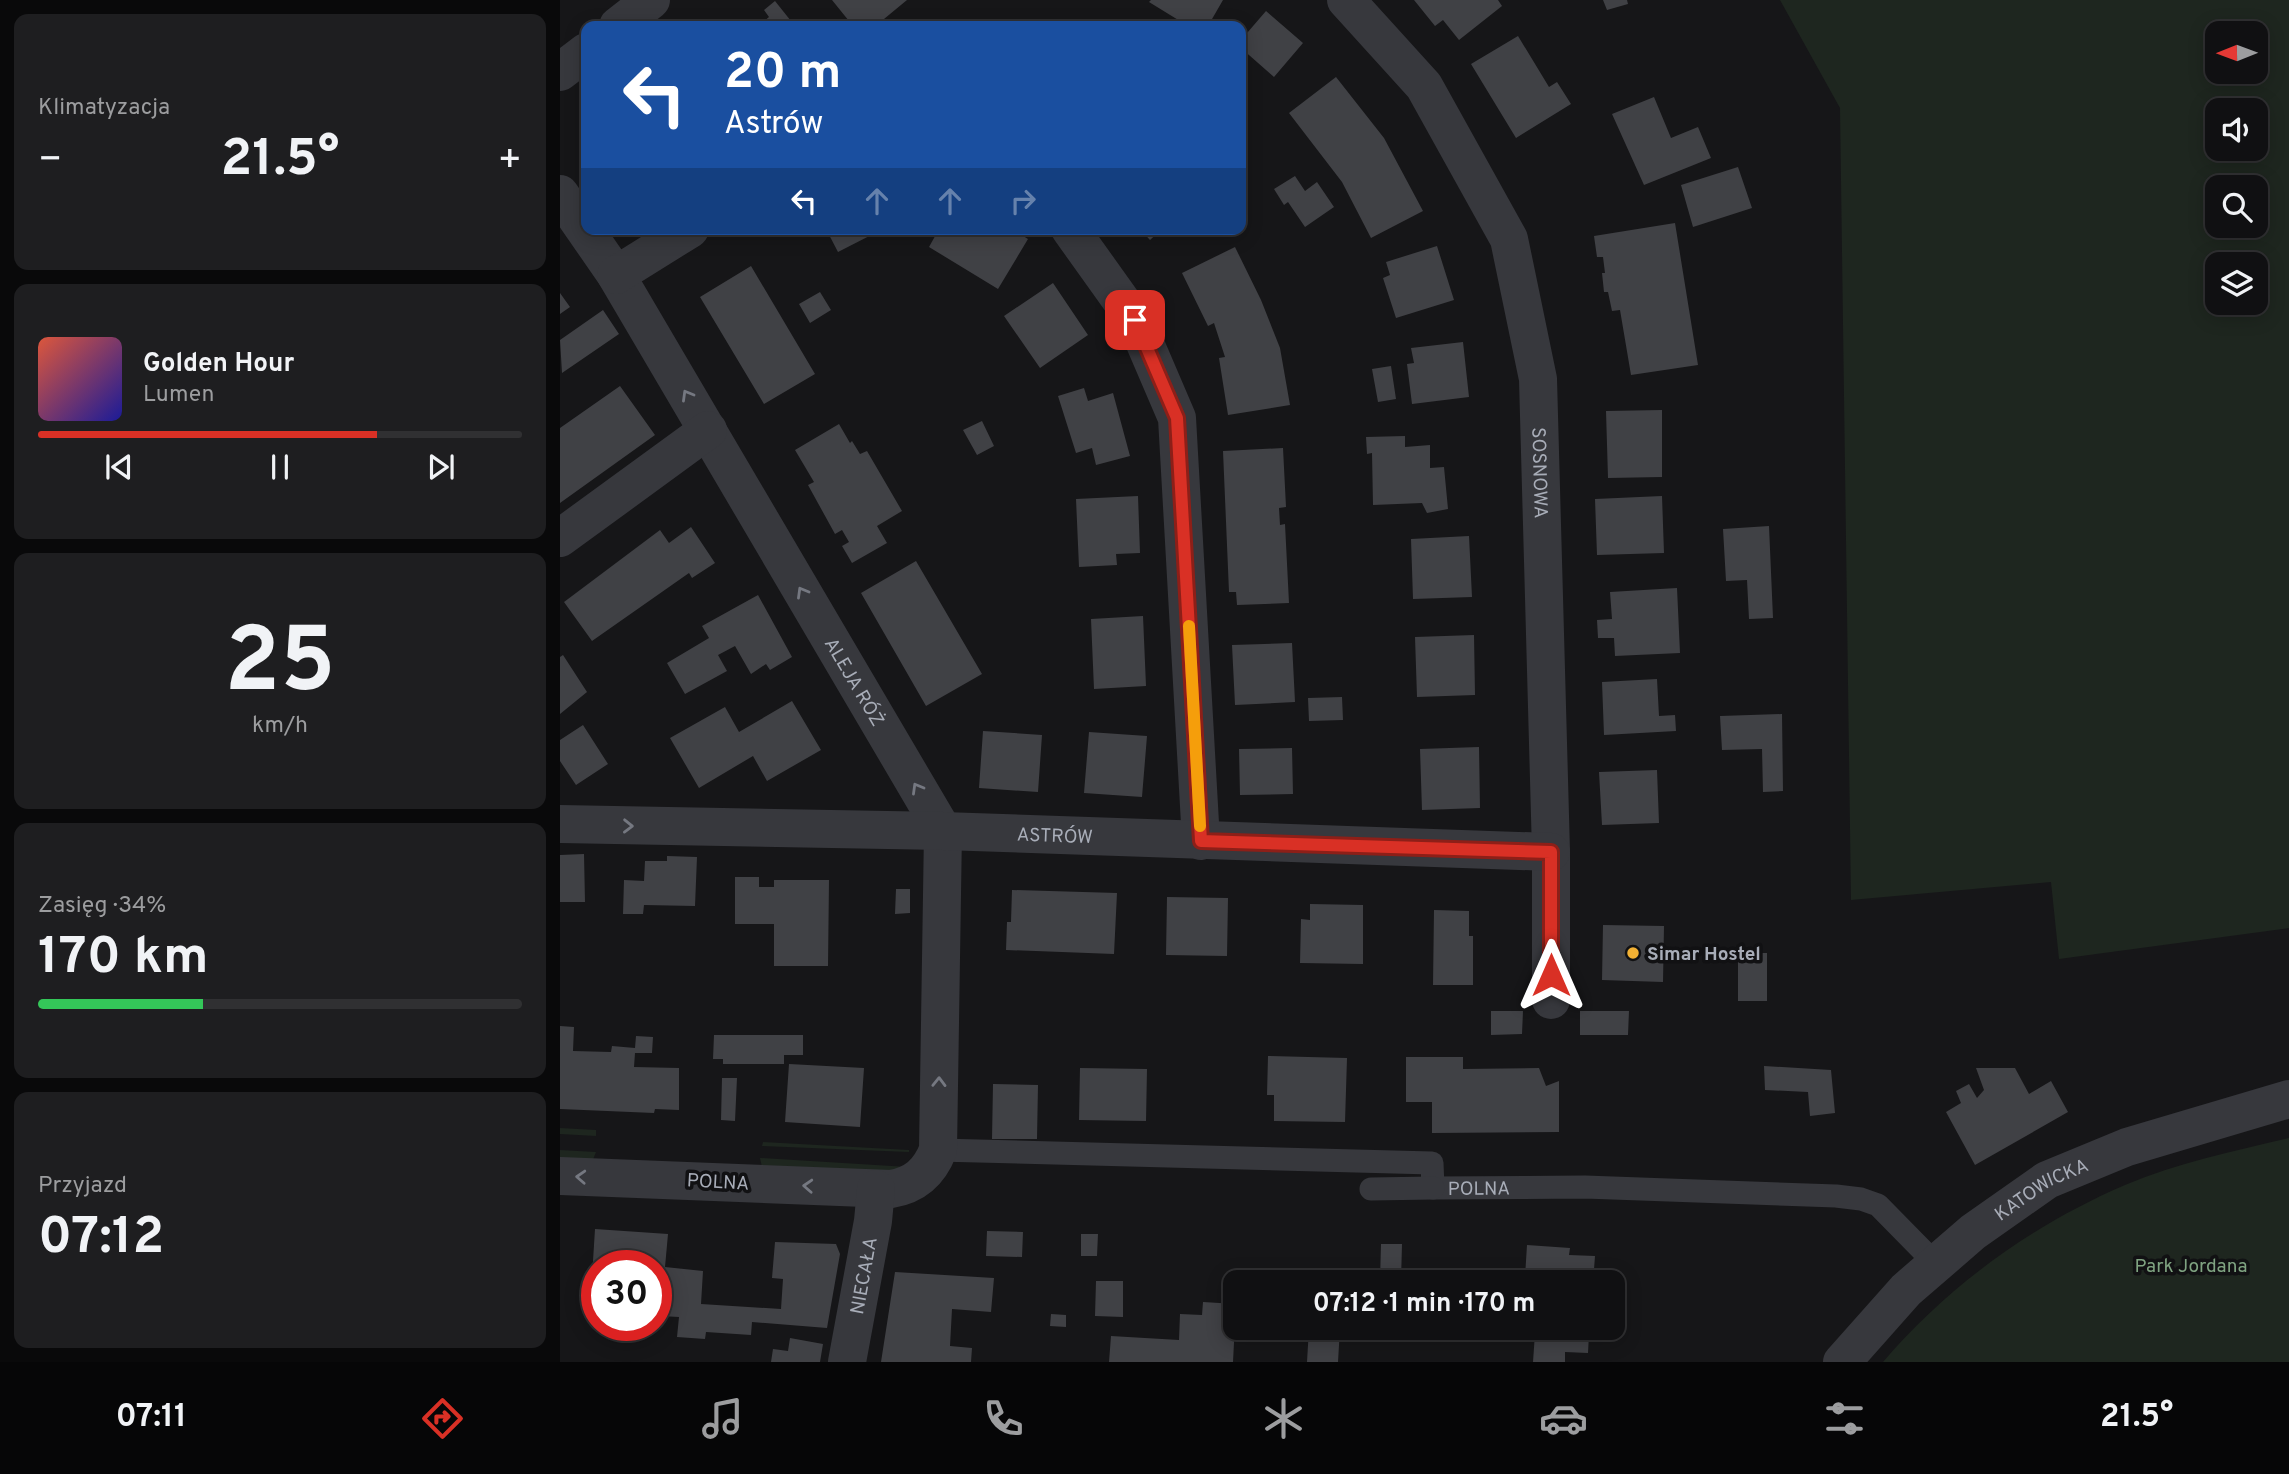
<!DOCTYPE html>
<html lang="pl">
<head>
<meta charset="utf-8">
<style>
  :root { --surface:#101012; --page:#1e1e20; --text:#f1f3f6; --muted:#9c9d9f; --line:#303032; --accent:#d93025 }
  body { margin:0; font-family:Overpass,sans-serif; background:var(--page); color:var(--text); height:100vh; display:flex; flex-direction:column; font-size:26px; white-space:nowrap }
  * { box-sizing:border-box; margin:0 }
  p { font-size:23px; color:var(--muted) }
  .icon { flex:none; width:38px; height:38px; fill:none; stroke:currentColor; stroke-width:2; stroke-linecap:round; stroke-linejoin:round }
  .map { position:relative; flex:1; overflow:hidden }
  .panel { display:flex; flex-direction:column; gap:14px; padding:14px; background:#09090a; width:560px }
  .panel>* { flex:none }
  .hud { position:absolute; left:21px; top:21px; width:665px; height:214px; border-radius:14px; box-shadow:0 4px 18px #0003,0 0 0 2px var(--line); background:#1a4fa0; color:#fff; overflow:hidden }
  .needle { width:46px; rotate:269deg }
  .controls { position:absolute; left:1645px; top:21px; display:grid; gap:14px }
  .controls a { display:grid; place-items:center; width:63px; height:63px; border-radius:14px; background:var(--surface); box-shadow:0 4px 18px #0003,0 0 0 2px var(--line); font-size:35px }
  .speed { position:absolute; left:21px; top:1250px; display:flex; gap:14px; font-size:35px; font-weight:700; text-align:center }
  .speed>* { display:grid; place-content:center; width:91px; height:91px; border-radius:50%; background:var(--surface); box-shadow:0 4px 18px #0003,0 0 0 2px var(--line); line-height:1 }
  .speed .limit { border:10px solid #d22; background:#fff; color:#111 }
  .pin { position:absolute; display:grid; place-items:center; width:60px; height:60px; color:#fff; margin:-30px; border-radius:14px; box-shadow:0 4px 10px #0006 }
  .me { position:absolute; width:77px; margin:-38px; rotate:0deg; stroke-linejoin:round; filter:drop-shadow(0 0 5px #0008) }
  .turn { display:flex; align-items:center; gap:24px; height:147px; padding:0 28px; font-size:32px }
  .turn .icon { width:91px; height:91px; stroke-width:2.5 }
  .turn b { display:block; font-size:49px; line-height:60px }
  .lanes { display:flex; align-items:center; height:66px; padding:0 28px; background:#0003; justify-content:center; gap:35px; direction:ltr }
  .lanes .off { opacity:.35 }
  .big { font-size:52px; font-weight:700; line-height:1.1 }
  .panel .tile { flex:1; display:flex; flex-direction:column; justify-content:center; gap:10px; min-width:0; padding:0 24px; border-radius:14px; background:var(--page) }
  .panel .dial { align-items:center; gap:0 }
  .dial b { font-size:91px; line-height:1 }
  .song { display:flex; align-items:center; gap:21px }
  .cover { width:84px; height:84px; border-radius:10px; background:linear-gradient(135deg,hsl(10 70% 55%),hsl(240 70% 35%)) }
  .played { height:7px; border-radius:4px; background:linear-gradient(90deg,var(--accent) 70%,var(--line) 70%) }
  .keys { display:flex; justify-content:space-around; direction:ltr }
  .heat { display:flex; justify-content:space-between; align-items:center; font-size:38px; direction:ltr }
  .charge { height:10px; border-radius:5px; background:linear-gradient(90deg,#34c759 34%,var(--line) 0) }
  .trip { position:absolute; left:663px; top:1270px; width:402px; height:70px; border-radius:14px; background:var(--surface); box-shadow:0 4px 18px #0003,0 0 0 2px var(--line); font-weight:700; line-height:70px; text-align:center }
  .menu { display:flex; height:112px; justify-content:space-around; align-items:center; background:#060607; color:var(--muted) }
  .menu .icon { width:49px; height:49px }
  .menu .selected { color:var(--accent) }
  .menu b { font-size:32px; color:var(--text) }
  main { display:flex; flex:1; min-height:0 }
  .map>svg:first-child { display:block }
  .green { fill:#1e261f; fill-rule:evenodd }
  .building { fill:#404145 }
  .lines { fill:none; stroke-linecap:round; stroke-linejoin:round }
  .service { stroke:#37383d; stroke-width:23 }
  .minor { stroke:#37383d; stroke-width:38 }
  .tertiary { stroke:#37383d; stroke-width:38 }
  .oneway { stroke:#757881 }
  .route-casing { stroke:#8d1f18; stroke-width:18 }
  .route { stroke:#d93025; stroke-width:12 }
  .slow { stroke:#f59e0b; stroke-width:12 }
  .poi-dot { fill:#f2b134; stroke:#111113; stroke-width:2.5 }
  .labels { text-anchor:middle; stroke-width:7; stroke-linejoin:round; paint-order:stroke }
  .street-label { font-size:19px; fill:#a8adb8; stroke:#111113 }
  .poi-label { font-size:19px; font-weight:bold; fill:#a8adb8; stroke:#111113; text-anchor:start }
  .park-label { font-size:19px; fill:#7fa381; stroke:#111113 }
</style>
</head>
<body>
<main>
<section class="panel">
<div class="tile"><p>Klimatyzacja</p>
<div class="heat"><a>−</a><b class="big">21.5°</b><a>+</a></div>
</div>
<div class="tile">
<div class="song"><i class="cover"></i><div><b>Golden Hour</b><p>Lumen</p></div></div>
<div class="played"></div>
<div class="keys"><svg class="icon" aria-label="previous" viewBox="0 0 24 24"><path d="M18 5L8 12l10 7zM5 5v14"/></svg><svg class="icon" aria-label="pause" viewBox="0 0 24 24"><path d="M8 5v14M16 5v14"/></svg><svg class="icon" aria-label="next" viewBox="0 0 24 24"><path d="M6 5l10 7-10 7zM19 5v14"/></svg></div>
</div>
<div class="tile dial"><b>25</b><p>km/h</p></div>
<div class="tile"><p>Zasięg · 34%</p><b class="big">170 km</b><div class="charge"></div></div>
<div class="tile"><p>Przyjazd</p><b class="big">07:12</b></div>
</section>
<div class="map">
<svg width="1729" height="1362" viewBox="0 0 1729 1362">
  <rect width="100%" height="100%" fill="#161618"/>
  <path class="green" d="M 1220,0 L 1729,0 L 1729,928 L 1499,959 L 1491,882 L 1291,900 L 1280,108 ZM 1657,33 L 1696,33 L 1696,72 L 1657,72 ZM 1657,110 L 1696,110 L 1696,149 L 1657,149 ZM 1657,187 L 1696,187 L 1696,226 L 1657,226 ZM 1657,264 L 1696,264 L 1696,303 L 1657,303 Z
    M 0,1128 L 36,1130 L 36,1136 L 0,1134 Z
    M 1729,1138 L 1729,1362 L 1323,1362 C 1389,1285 1472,1225 1565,1185 C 1617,1163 1674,1151 1729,1138 Z
    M 203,1142 L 349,1150 L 349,1152 L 202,1146 Z
    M 0,1150 L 36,1152 L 32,1162 L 0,1160 Z
    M 200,1158 L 348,1167 L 337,1171 L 202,1167 Z"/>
  <path class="building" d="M 272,0 L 347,0 L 324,19 L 324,26 L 293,26 Z
    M 591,0 L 663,0 L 648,26 L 628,26 L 589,2 Z
    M 854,0 L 938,0 L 942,6 L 899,40 L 883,20 L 875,26 Z
    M 1043,0 L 1067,0 L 1068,4 L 1047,10 Z
    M 215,1 L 235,26 L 198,26 L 209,17 L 204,10 Z
    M 706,11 L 743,43 L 714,77 L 681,48 L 681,40 Z
    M 958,36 L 989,87 L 997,82 L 1011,104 L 956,138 L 911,64 Z
    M 776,77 L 824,138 L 863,211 L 811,238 L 782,182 L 729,113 Z
    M 1094,97 L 1111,138 L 1138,127 L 1151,158 L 1084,185 L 1052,114 Z
    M 1178,167 L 1192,208 L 1133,227 L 1121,185 Z
    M 735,176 L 745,191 L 757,182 L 774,207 L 745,227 L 728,202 L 724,205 L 714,189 Z
    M 1115,223 L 1138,365 L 1071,375 L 1060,310 L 1052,311 L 1048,292 L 1044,292 L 1042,273 L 1045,273 L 1043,257 L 1037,257 L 1034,236 Z
    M 266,229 L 323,229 L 278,252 Z
    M 379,229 L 452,229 L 468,239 L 438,289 L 369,247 Z
    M 580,229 L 602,229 L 590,240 Z
    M 877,246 L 894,300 L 836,318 L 823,278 L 830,275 L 826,262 Z
    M 675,247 L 701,300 L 720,348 L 730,405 L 668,415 L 659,358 L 665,357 L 654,323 L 648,326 L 622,273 Z
    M 191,266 L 255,374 L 204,404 L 140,297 Z
    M 493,283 L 528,335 L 480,368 L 444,316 Z
    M 260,292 L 271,310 L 250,323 L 239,304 Z
    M 0,293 L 10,307 L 0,314 Z
    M 43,310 L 59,334 L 2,373 L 0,340 Z
    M 903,342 L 909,397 L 852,404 L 847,364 L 854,363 L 851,348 Z
    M 831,366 L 836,399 L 818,402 L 812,369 Z
    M 60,386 L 95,435 L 0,503 L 0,428 Z
    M 524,388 L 528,401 L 553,393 L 570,456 L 536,465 L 532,448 L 516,453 L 498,396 Z
    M 1102,410 L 1102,477 L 1048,478 L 1046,411 Z
    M 422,421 L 434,446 L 417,455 L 403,430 Z
    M 279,424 L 290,443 L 292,441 L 300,454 L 307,451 L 342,511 L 317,526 L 327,543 L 292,563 L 282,546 L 289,542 L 282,530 L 275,534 L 248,485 L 254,482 L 235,450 Z
    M 845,436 L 845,447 L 870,445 L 870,468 L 884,467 L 888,509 L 867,513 L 862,503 L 813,505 L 812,453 L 807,454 L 806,437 Z
    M 723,448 L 726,507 L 719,508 L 720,525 L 725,524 L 729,603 L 677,605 L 676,592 L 669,592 L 663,451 Z
    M 578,496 L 580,553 L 556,554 L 557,565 L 519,567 L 516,499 Z
    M 1102,496 L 1104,553 L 1037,555 L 1035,499 Z
    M 1209,526 L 1213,618 L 1189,619 L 1187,580 L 1166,581 L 1163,529 Z
    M 131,527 L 155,563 L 132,578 L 129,573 L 32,641 L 4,602 L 100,530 L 109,543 Z
    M 909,536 L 912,597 L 853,599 L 851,539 Z
    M 356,561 L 422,674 L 366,706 L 301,593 Z
    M 1117,588 L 1120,653 L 1055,656 L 1054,638 L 1038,638 L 1037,620 L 1052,619 L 1050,592 Z
    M 198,595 L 232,657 L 210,670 L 206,664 L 191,674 L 175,646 L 158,655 L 167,671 L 125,694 L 107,663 L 149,638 L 142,626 Z
    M 583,616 L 586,686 L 534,689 L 531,619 Z
    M 914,635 L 915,695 L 857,697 L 855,637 Z
    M 732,643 L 735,702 L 675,705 L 672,645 Z
    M 3,655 L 27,692 L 0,714 L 0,657 Z
    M 1097,679 L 1099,716 L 1115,715 L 1116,731 L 1044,735 L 1042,682 Z
    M 782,697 L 783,720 L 749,721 L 748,698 Z
    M 232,701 L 261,750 L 207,781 L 193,756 L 139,788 L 110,738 L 165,707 L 179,732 Z
    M 1222,714 L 1223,791 L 1203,792 L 1202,749 L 1162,750 L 1160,716 Z
    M 23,725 L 48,764 L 16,785 L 0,761 L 0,740 Z
    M 423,731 L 482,735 L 478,792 L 419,788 Z
    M 529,732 L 587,736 L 582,797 L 524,793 Z
    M 919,747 L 920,808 L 862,810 L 860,749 Z
    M 732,748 L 733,794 L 680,795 L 679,749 Z
    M 1097,770 L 1099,823 L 1042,825 L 1039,772 Z
    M 24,854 L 25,902 L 0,902 L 0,855 Z
    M 107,856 L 137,857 L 135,906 L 84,905 L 83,914 L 63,914 L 64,880 L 84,881 L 85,861 L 107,861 Z
    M 175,877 L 199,877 L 199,887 L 214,887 L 214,880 L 269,880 L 268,966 L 214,966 L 214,924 L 175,924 Z
    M 336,889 L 350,889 L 350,913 L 335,914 Z
    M 452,890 L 557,893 L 554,954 L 446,950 L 447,922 L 451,922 Z
    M 607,897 L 668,898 L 667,956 L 606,955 Z
    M 750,904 L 803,905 L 803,964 L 740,963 L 741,919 L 750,920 Z
    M 874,910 L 909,911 L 909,936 L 913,936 L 913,985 L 873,985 Z
    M 1043,925 L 1104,926 L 1103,982 L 1042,980 Z
    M 1178,953 L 1207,953 L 1207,1001 L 1178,1001 Z
    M 931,1011 L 963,1011 L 962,1034 L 931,1035 Z
    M 1020,1011 L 1069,1011 L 1068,1035 L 1020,1035 Z
    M 0,1026 L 14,1027 L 13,1051 L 51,1052 L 52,1046 L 75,1048 L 76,1036 L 93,1037 L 92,1053 L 75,1053 L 74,1067 L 119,1068 L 119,1110 L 95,1109 L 94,1113 L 0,1109 Z
    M 154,1035 L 243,1035 L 243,1055 L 224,1055 L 224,1064 L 163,1064 L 163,1059 L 153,1059 Z
    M 708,1056 L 787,1058 L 785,1122 L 714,1121 L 714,1095 L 707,1095 Z
    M 846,1057 L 903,1057 L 903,1069 L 979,1068 L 986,1086 L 999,1081 L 999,1132 L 872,1133 L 872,1102 L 846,1102 Z
    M 229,1064 L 304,1068 L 300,1127 L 225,1122 Z
    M 1204,1066 L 1271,1070 L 1275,1113 L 1250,1116 L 1248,1092 L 1205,1090 Z
    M 520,1068 L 587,1069 L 586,1121 L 519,1120 Z
    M 1416,1068 L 1455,1068 L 1469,1094 L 1491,1081 L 1508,1112 L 1415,1165 L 1386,1112 L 1401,1103 L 1396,1091 L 1409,1084 L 1417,1098 L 1424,1090 Z
    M 162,1078 L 177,1078 L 175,1121 L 161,1120 Z
    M 433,1084 L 478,1085 L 477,1139 L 432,1139 Z
    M 35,1229 L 108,1234 L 105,1267 L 143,1271 L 141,1304 L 221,1309 L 223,1279 L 212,1278 L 215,1242 L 276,1244 L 280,1254 L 267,1328 L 192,1322 L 191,1335 L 146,1332 L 145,1339 L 117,1337 L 119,1317 L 100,1316 L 102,1298 L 96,1297 L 96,1265 L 37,1265 L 37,1293 L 31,1293 Z
    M 427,1231 L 463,1232 L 462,1257 L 426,1256 Z
    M 521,1234 L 538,1234 L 537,1256 L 521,1256 Z
    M 821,1244 L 842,1244 L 841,1282 L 820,1281 Z
    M 967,1245 L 1010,1248 L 1009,1255 L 1035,1256 L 1033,1283 L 1008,1283 L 1008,1279 L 965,1277 Z
    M 335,1272 L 434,1278 L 431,1312 L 392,1309 L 390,1346 L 412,1348 L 411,1362 L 321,1362 Z
    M 536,1281 L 563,1281 L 563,1317 L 535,1316 Z
    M 643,1302 L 676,1304 L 673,1362 L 549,1362 L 551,1336 L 619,1340 L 620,1314 L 642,1315 Z
    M 491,1314 L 506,1315 L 506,1327 L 490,1326 Z
    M 749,1328 L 780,1328 L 778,1362 L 747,1362 Z
    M 985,1328 L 1048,1328 L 1047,1336 L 1029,1334 L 1028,1353 L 1005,1352 L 1005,1362 L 973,1362 L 975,1333 L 985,1334 Z
    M 230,1338 L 263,1344 L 260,1362 L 211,1362 L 213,1349 L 228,1351 Z"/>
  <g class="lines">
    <g class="service">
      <path id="s1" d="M 378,1150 L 872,1163 L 873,1188 L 1025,1187 L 1276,1196 L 1301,1199 L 1318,1205 L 1376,1264"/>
      <path d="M 811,1189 L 873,1188"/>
    </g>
    <g class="minor">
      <path id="s2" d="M 786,0 L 864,86 L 949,239 L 978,379 L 991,852 L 991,1000"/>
      <path d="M 58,26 L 91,0"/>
      <path d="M 0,72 L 26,52"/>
      <path id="s3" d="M 0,194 L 56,275 L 383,831 L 378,1150 C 369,1173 355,1185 331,1189 L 0,1176"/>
      <path d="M 510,229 L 575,320 L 617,418 L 641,841"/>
      <path d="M 56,275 L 130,229"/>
      <path d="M 0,538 L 148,430"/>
      <path id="s4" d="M 0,824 L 383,831 L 991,852"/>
      <path id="s5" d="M 287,1362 L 313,1221 L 316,1189"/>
    </g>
    <path class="tertiary" id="s6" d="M 1282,1362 L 1346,1290 L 1413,1232 L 1487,1180 L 1567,1147 L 1729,1099"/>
  </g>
  <defs><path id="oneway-chevron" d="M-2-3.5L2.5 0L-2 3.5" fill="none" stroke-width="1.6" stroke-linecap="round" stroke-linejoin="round" transform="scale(1.75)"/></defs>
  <g class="oneway">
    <use href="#oneway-chevron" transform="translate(127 395) rotate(-120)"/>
    <use href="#oneway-chevron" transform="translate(242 592) rotate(-120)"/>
    <use href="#oneway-chevron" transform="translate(357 788) rotate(-120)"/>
    <use href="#oneway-chevron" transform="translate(68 826) rotate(1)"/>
    <use href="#oneway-chevron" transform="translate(379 1082) rotate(-89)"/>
    <use href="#oneway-chevron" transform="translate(21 1177) rotate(-177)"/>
    <use href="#oneway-chevron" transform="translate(248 1186) rotate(-177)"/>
  </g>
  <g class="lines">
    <g class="route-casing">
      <path id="route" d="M 575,320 L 617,418 L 641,841 L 991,852 L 991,975"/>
    </g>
    <use href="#route" class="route"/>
    <path class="slow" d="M 629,626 L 640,826"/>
  </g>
  <circle class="poi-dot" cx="1073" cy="953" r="7"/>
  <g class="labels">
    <g class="street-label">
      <text dy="7" stroke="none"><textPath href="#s2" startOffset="528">SOSNOWA</textPath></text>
      <text dy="7" stroke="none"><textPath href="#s3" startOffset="570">ALEJA RÓŻ</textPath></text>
      <text dy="7" stroke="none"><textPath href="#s4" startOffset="495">ASTRÓW</textPath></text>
      <text transform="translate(158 1181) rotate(3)" y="7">POLNA</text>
      <text dy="7" stroke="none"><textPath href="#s1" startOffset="565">POLNA</textPath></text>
      <text dy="7" stroke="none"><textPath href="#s6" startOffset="266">KATOWICKA</textPath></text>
      <text dy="7" stroke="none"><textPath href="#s5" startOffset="88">NIECAŁA</textPath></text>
    </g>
    <g class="poi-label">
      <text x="1087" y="960">Simar Hostel</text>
    </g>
    <g class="park-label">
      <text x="1631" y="1272">Park Jordana</text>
    </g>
  </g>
</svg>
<div class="controls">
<a><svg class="needle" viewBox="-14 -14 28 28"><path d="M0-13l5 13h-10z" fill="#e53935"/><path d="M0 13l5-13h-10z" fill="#9c9d9f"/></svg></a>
<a><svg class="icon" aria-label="sound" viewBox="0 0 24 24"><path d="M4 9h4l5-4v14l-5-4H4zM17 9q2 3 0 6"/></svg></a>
<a><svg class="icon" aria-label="search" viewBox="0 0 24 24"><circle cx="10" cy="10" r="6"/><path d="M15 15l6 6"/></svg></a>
<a><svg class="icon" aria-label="layers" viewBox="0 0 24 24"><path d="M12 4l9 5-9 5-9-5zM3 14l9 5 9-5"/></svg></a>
</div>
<div class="speed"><div class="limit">30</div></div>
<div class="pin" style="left:575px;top:320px;background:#d93025"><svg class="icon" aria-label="arrive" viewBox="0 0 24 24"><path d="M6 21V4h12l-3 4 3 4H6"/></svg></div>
<svg class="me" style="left:991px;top:975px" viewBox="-20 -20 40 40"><path d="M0-17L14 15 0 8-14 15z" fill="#d93025" stroke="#fff" stroke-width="4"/></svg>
<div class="trip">07:12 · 1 min · 170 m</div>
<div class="hud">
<div class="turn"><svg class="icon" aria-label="left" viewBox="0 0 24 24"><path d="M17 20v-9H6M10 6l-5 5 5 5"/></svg><div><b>20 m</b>Astrów</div></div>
<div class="lanes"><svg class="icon" aria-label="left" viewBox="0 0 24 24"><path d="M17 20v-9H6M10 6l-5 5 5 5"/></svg><svg class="icon off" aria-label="ahead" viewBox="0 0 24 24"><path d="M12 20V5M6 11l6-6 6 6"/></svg><svg class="icon off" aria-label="ahead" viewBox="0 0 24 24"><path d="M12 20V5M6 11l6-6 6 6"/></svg><svg class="icon off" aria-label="right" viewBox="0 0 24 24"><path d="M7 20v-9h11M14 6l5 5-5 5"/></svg></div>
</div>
</div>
</main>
<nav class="menu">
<b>07:11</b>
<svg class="icon selected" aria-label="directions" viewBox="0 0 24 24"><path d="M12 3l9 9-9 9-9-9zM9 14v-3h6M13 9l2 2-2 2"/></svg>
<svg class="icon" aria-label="music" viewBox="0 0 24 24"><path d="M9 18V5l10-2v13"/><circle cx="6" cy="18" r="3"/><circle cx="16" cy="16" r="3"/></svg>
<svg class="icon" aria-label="phone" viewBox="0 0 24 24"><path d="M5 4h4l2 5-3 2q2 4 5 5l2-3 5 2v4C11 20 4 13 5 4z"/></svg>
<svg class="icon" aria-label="climate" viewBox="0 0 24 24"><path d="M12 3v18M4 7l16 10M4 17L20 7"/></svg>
<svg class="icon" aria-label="car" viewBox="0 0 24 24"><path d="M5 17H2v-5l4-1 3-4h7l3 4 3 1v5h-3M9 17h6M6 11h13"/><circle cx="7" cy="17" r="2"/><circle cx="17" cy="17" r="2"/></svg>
<svg class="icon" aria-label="filters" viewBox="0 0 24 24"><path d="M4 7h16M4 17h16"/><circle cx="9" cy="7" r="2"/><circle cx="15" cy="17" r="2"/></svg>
<b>21.5°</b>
</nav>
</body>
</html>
